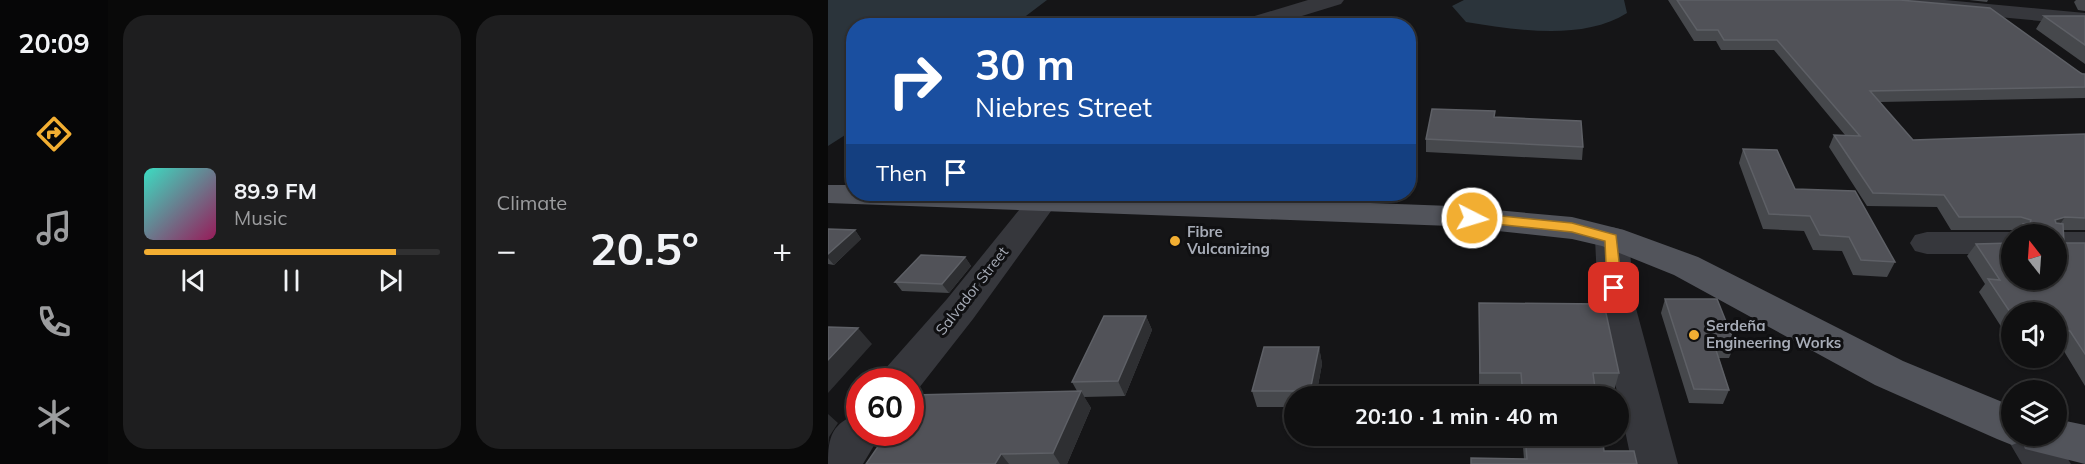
<!DOCTYPE html>
<html lang="en">
<head>
<meta charset="utf-8">
<style>
  :root { --surface:#101011; --page:#1e1e1f; --text:#f1f3f6; --muted:#9c9d9f; --line:#303031; --accent:#f2ae32 }
  body { margin:0; font-family:Mulish,sans-serif; background:var(--page); color:var(--text); height:100vh; display:flex; flex-direction:column; font-size:22px; white-space:nowrap }
  * { box-sizing:border-box; margin:0 }
  p { font-size:20px; color:var(--muted) }
  .icon { flex:none; width:33px; height:33px; fill:none; stroke:currentColor; stroke-width:2; stroke-linecap:round; stroke-linejoin:round }
  .map { position:relative; flex:1; overflow:hidden }
  .drawer { display:flex; flex-direction:column; gap:15px; padding:15px; background:#090909; width:720px }
  .drawer>* { flex:none }
  .hud { position:absolute; left:18px; top:18px; width:570px; height:183px; border-radius:24px; box-shadow:0 2px 4px #0004,0 0 0 2px var(--line); background:#1a4fa0; color:#fff; overflow:hidden }
  .needle { width:39px; rotate:343deg }
  .tools { position:absolute; left:1173px; top:224px; display:grid; gap:12px }
  .tools a { display:grid; place-items:center; width:66px; height:66px; border-radius:50%; background:var(--surface); box-shadow:0 2px 4px #0004,0 0 0 2px var(--line); font-size:30px }
  .speed { position:absolute; left:18px; top:368px; display:flex; gap:12px; font-size:30px; font-weight:700; text-align:center }
  .speed>* { display:grid; place-content:center; width:78px; height:78px; border-radius:50%; background:var(--surface); box-shadow:0 2px 4px #0004,0 0 0 2px var(--line); line-height:1 }
  .speed .limit { border:9px solid #d22; background:#fff; color:#111 }
  .pin { position:absolute; display:grid; place-items:center; width:51px; height:51px; color:#fff; margin:-26px; border-radius:12px; box-shadow:0 3px 9px #0006 }
  .me { position:absolute; width:66px; margin:-33px; rotate:95deg; stroke-linejoin:round; filter:drop-shadow(0 0 4px #0008) }
  .turn { display:flex; align-items:center; gap:21px; height:126px; padding:0 30px; font-size:27px }
  .turn .icon { width:78px; height:78px; stroke-width:2.5 }
  .turn b { display:block; font-size:42px; line-height:51px }
  .then { display:flex; align-items:center; height:57px; padding:0 30px; background:#0003; gap:12px; font-size:22px }
  .big { font-size:45px; font-weight:700; line-height:1.1 }
  .drawer .tile { flex:1; display:flex; flex-direction:column; justify-content:center; gap:9px; min-width:0; padding:0 21px; border-radius:24px; background:var(--page) }
  .song { display:flex; align-items:center; gap:18px }
  .cover { width:72px; height:72px; border-radius:9px; background:linear-gradient(135deg,hsl(170 70% 55%),hsl(330 70% 35%)) }
  .played { height:6px; border-radius:3px; background:linear-gradient(90deg,var(--accent) 85%,var(--line) 85%) }
  .keys { display:flex; justify-content:space-around; direction:ltr }
  .heat { display:flex; justify-content:space-between; align-items:center; font-size:33px; direction:ltr }
  .drawer .tiles { flex:1; display:grid; gap:15px; grid-template-columns:repeat(2,1fr) }
  .trip { position:absolute; left:456px; top:386px; width:345px; height:60px; border-radius:30px; background:var(--surface); box-shadow:0 2px 4px #0004,0 0 0 2px var(--line); font-weight:700; line-height:60px; text-align:center }
  main { display:flex; flex:1; min-height:0 }
  .menu { display:flex; flex-direction:column; width:108px; justify-content:space-around; align-items:center; background:#060607; color:var(--muted) }
  .menu .icon { width:42px; height:42px }
  .menu .current { color:var(--accent) }
  .menu b { font-size:27px; color:var(--text) }
  .map>svg:first-child { display:block }
  .water { fill:#2b343b }
  .lines { fill:none; stroke-linecap:round; stroke-linejoin:round }
  .minor { fill:#36373c; fill-rule:evenodd }
  .primary { fill:#52545b; fill-rule:evenodd }
  .wall { fill:#46484c }
  .shaded-wall { fill:#2e2f32 }
  .building { fill:#515258; stroke:#5e6066; stroke-width:1.5 }
  .route { fill:#f2ae32; stroke:#9d7120; stroke-width:1.5 }
  .poi-dot { fill:#f2ae32; stroke:#101012; stroke-width:2 }
  .labels { text-anchor:middle; stroke-width:6; stroke-linejoin:round; paint-order:stroke }
  .poi-label { font-size:15px; font-weight:bold; fill:#a7acb7; stroke:#101012; text-anchor:start }
  .street-label { font-size:15px; fill:#a7acb7; stroke:#101012 }
</style>
</head>
<body>
<main>
<nav class="menu">
<b>20:09</b>
<svg class="icon current" aria-label="directions" viewBox="0 0 24 24"><path d="M12 3l9 9-9 9-9-9zM9 14v-3h6M13 9l2 2-2 2"/></svg>
<svg class="icon" aria-label="music" viewBox="0 0 24 24"><path d="M9 18V5l10-2v13"/><circle cx="6" cy="18" r="3"/><circle cx="16" cy="16" r="3"/></svg>
<svg class="icon" aria-label="phone" viewBox="0 0 24 24"><path d="M5 4h4l2 5-3 2q2 4 5 5l2-3 5 2v4C11 20 4 13 5 4z"/></svg>
<svg class="icon" aria-label="climate" viewBox="0 0 24 24"><path d="M12 3v18M4 7l16 10M4 17L20 7"/></svg>
</nav>
<section class="drawer">
<div class="tiles">
<div class="tile">
<div class="song"><i class="cover"></i><div><b>89.9 FM</b><p>Music</p></div></div>
<div class="played"></div>
<div class="keys"><svg class="icon" aria-label="previous" viewBox="0 0 24 24"><path d="M18 5L8 12l10 7zM5 5v14"/></svg><svg class="icon" aria-label="pause" viewBox="0 0 24 24"><path d="M8 5v14M16 5v14"/></svg><svg class="icon" aria-label="next" viewBox="0 0 24 24"><path d="M6 5l10 7-10 7zM19 5v14"/></svg></div>
</div>
<div class="tile"><p>Climate</p>
<div class="heat"><a>−</a><b class="big">20.5°</b><a>+</a></div>
</div>
</div>
</section>
<div class="map">
<svg width="1257" height="464" viewBox="0 0 1257 464">
  <rect width="100%" height="100%" fill="#151517"/>
  <path class="water" d="M 0,0 L 219,0 L 186,25 L 26,26 L 25,130 L 0,146 Z
    M 636,0 L 796,0 L 799,13 C 755,41 688,30 638,22 L 624,6 Z"/>
  <g class="lines">
    <path class="minor" d="M 480,0 L 516,0 L 513,4 L 441,26 L 408,26 L 410,21 Z
      M 1040,0 L 1117,0 L 1257,13 L 1257,25 L 1050,6 L 1043,4 Z
      M 204,194 L 226,194 L 231,200 L 145,319 L 87,393 L 82,394 L 82,381 L 51,381 L 57,369 L 119,299 Z
      M 784,227 L 796,230 L 801,238 L 806,301 L 850,464 L 804,464 L 770,301 L 767,238 L 772,230 Z
      M 1099,232 L 1184,232 L 1192,234 L 1184,234 L 1184,254 L 1099,254 L 1087,251 L 1082,243 L 1087,235 Z
      M 1228,232 L 1257,232 L 1257,254 L 1228,254 L 1228,234 L 1220,234 Z
      M 32,413 L 32,432 L 54,432 L 35,464 L 0,464 C 0,436 4,423 32,413 Z
      M 1184,421 L 1184,435 L 1225,435 L 1243,464 L 1194,464 L 1177,435 Z"/>
    <path class="primary" d="M 0,185 L 26,185 L 26,194 L 299,194 L 623,206 L 744,217 L 796,230 L 870,257 L 1075,361 L 1184,406 L 1184,435 L 1228,435 L 1228,419 L 1257,425 L 1257,464 L 1197,449 L 1194,441 L 1184,445 L 1169,439 L 1047,385 L 846,275 L 774,246 L 744,239 L 623,226 L 0,203 Z"/>
  </g>
  <path class="wall" d="M 840,0 L 1072,0 L 1257,74 L 1257,98 L 1052,102 L 1085,140 L 1257,134 L 1257,230 L 1236,230 L 1236,243 L 1257,243 L 1257,386 L 1231,343 L 1228,343 L 1228,312 L 1184,312 L 1184,339 L 1181,339 L 1151,292 L 1157,284 L 1139,256 L 1148,244 L 1184,279 L 1228,234 L 1188,234 L 1190,231 L 1184,230 L 1123,230 L 1109,207 L 1039,206 L 1001,147 L 1006,135 L 1017,135 L 946,50 L 893,50 L 888,41 L 866,41 Z
    M 1141,0 L 1160,0 L 1159,2 Z
    M 1248,0 L 1257,0 L 1257,11 L 1250,10 L 1246,2 Z
    M 1216,16 L 1257,16 L 1257,64 L 1208,29 Z
    M 666,117 L 755,147 L 754,160 L 598,152 L 598,139 Z
    M 915,149 L 967,189 L 1067,262 L 1059,277 L 1025,275 L 1014,251 L 985,250 L 976,231 L 935,229 L 911,163 Z
    M 0,229 L 27,230 L 33,239 L 6,265 L 0,264 Z
    M 137,257 L 143,266 L 121,293 L 74,291 L 67,282 Z
    M 837,299 L 907,344 L 901,358 L 891,358 L 901,390 L 895,404 L 861,403 L 833,313 Z
    M 651,303 L 791,373 L 786,391 L 767,391 L 768,396 L 692,396 L 692,390 L 651,390 Z
    M 318,316 L 324,330 L 297,396 L 256,397 L 263,408 L 239,464 L 38,464 L 249,391 L 244,382 Z
    M 491,347 L 494,364 L 488,396 L 466,396 L 466,407 L 429,407 L 424,391 Z
    M 694,435 L 774,435 L 776,451 L 696,459 Z"/>
  <path class="shaded-wall" d="M 1237,217 L 1228,230 L 1227,220 Z
    M 27,230 L 33,239 L 6,265 L 0,258 L 0,254 Z
    M 137,257 L 143,266 L 121,293 L 114,284 Z
    M 318,316 L 324,330 L 297,396 L 290,381 Z
    M 30,328 L 44,344 L 0,393 L 0,360 Z
    M 491,347 L 494,364 L 488,396 L 483,396 L 482,391 Z
    M 253,391 L 263,408 L 239,464 L 232,464 L 225,453 Z
    M 0,414 L 10,423 L 1,437 L 0,446 Z
    M 173,454 L 181,464 L 167,464 Z"/>
  <path class="building" d="M 849,0 L 1072,0 L 1162,8 L 1254,74 L 1257,74 L 1257,87 L 1042,91 L 1085,140 L 1257,134 L 1257,218 L 1237,217 L 1227,220 L 1228,223 L 1235,224 L 1236,243 L 1257,243 L 1257,354 L 1242,331 L 1228,329 L 1228,312 L 1184,312 L 1184,315 L 1160,279 L 1172,280 L 1148,244 L 1184,243 L 1184,279 L 1228,279 L 1228,234 L 1195,234 L 1195,224 L 1202,223 L 1203,220 L 1193,217 L 1131,217 L 1116,195 L 1045,193 L 1006,135 L 1032,136 L 949,40 L 896,40 L 890,30 L 869,30 Z
    M 1216,16 L 1257,16 L 1257,45 Z
    M 604,109 L 667,111 L 666,117 L 753,121 L 755,147 L 598,139 Z
    M 915,149 L 949,150 L 967,189 L 1027,191 L 1067,262 L 1033,260 L 1021,237 L 992,235 L 982,216 L 941,214 Z
    M 0,229 L 27,230 L 0,254 Z
    M 93,255 L 137,257 L 114,284 L 67,282 Z
    M 837,299 L 889,299 L 907,344 L 886,344 L 901,390 L 866,389 Z
    M 651,303 L 776,304 L 791,373 L 765,373 L 768,396 L 695,396 L 693,373 L 652,373 Z
    M 276,316 L 318,316 L 290,381 L 244,382 Z
    M 0,327 L 30,328 L 0,360 Z
    M 436,347 L 491,347 L 482,391 L 424,391 Z
    M 253,391 L 225,453 L 173,454 L 167,464 L 38,464 L 60,432 L 82,432 L 82,399 L 85,395 Z
    M 697,435 L 774,435 L 776,451 L 806,451 L 809,464 L 643,464 L 643,458 L 699,459 Z"/>
  <path class="route" d="M 644,213 L 744,223 L 788,235 L 794,288 L 786,294 L 779,288 L 777,241 L 744,232 L 639,221 L 637,218 Z"/>
  <g class="poi-dot">
    <circle cx="347" cy="241" r="6"/>
    <circle cx="866" cy="335" r="6"/>
  </g>
  <g class="labels">
    <g class="poi-label">
      <text x="359" y="237">Fibre<tspan x="359" dy="17">Vulcanizing</tspan></text>
      <text x="878" y="331">Serdeña<tspan x="878" dy="17">Engineering Works</tspan></text>
    </g>
    <g class="street-label">
      <text transform="translate(144 291) rotate(-52)" y="5">Salvador Street</text>
    </g>
  </g>
</svg>
<div class="tools">
<a><svg class="needle" viewBox="-14 -14 28 28"><path d="M0-13l5 13h-10z" fill="#e53935"/><path d="M0 13l5-13h-10z" fill="#9c9d9f"/></svg></a>
<a><svg class="icon" aria-label="sound" viewBox="0 0 24 24"><path d="M4 9h4l5-4v14l-5-4H4zM17 9q2 3 0 6"/></svg></a>
<a><svg class="icon" aria-label="layers" viewBox="0 0 24 24"><path d="M12 4l9 5-9 5-9-5zM3 14l9 5 9-5"/></svg></a>
</div>
<div class="speed"><div class="limit">60</div></div>
<div class="pin" style="left:786px;top:288px;background:#d93025"><svg class="icon" aria-label="arrive" viewBox="0 0 24 24"><path d="M6 21V4h12l-3 4 3 4H6"/></svg></div>
<svg class="me" style="left:644px;top:218px" viewBox="-20 -20 40 40"><circle r="17" fill="#f2ae32" stroke="#fff" stroke-width="3"/><path d="M0-11L8 9 0 5-8 9z" fill="#fff"/></svg>
<div class="trip">20:10 · 1 min · 40 m</div>
<div class="hud">
<div class="turn"><svg class="icon" aria-label="right" viewBox="0 0 24 24"><path d="M7 20v-9h11M14 6l5 5-5 5"/></svg><div><b>30 m</b>Niebres Street</div></div>
<div class="then">Then<svg class="icon" aria-label="arrive" viewBox="0 0 24 24"><path d="M6 21V4h12l-3 4 3 4H6"/></svg></div>
</div>
</div>
</main>
</body>
</html>
